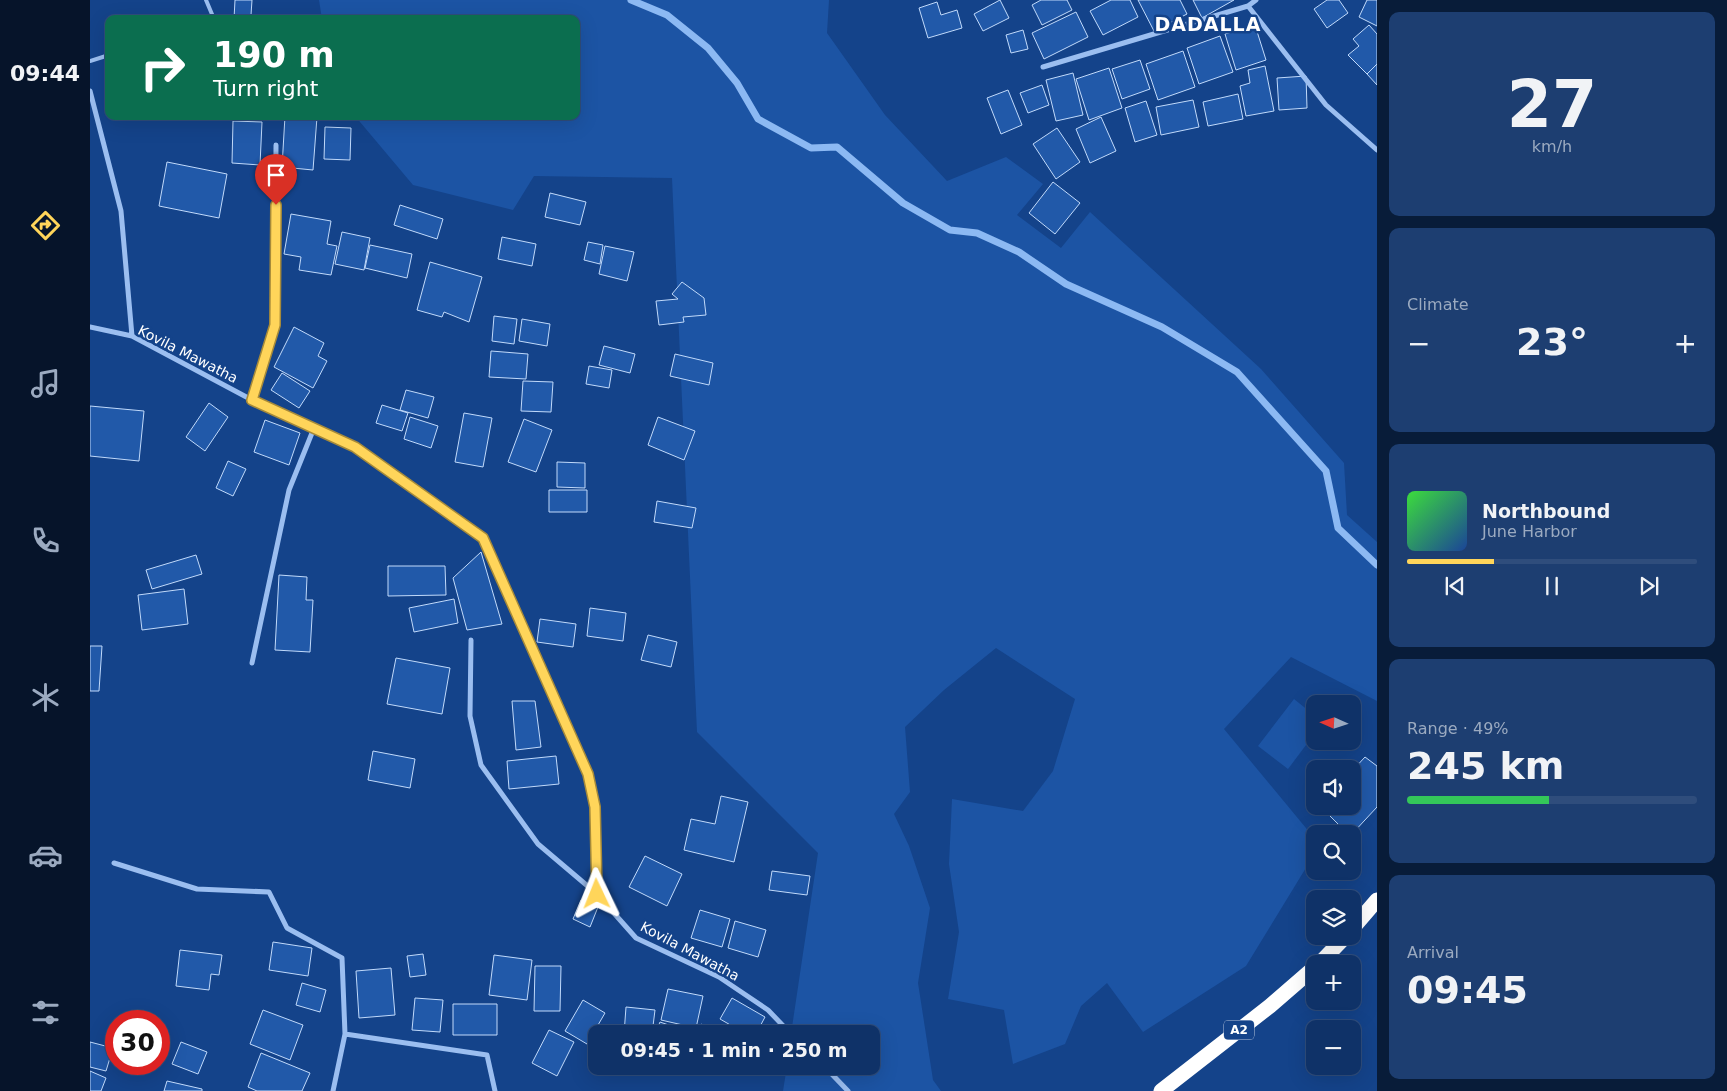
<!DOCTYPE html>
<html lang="en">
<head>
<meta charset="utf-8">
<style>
  :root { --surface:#0f3268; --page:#1d3e71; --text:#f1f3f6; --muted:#9baac0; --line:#2f4d7c; --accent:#ffd55a }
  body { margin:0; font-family:"DejaVu Sans",sans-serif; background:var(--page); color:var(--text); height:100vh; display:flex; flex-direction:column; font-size:19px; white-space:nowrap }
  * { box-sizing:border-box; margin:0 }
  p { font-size:16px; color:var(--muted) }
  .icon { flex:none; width:28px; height:28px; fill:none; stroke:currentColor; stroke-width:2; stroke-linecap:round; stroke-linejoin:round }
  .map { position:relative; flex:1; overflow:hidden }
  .sheet { display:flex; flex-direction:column; gap:12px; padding:12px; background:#081c39; width:350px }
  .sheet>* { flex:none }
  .top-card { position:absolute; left:15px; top:15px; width:475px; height:105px; border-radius:10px; box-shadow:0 5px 20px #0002,0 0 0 1px var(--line); background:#0b6e4f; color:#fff; overflow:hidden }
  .needle { width:32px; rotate:273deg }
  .tools { position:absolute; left:1216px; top:695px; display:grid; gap:10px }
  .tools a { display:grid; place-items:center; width:55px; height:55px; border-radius:10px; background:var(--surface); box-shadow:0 5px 20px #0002,0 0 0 1px var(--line); font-size:25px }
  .speed { position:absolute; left:15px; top:1010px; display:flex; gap:10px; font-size:25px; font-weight:700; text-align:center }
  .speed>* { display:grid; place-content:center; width:65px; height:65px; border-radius:50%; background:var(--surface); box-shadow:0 5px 20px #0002,0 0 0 1px var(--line); line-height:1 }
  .speed .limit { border:8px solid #d22; background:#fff; color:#111 }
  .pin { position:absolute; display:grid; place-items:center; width:42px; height:42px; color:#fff; margin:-51px -21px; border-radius:50% 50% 50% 0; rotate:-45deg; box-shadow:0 0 5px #0007 }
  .pin .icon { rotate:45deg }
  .me { position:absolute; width:55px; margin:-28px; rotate:358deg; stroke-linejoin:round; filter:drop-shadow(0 0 4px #0008) }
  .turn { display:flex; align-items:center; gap:18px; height:105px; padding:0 25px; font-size:22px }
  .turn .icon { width:65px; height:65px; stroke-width:2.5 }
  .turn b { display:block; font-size:35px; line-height:42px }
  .big { font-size:38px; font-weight:700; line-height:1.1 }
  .sheet .card { flex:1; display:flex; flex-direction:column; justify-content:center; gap:8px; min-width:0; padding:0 18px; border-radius:10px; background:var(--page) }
  .sheet .dial { align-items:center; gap:0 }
  .dial b { font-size:65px; line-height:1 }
  .song { display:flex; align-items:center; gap:15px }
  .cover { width:60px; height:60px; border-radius:8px; background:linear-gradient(135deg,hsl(120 70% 55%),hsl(220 70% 35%)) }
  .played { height:5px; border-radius:2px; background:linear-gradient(90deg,var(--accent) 30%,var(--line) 30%) }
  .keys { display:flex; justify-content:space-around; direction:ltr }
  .heat { display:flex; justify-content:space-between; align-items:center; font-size:28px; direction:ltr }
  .charge { height:8px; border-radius:4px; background:linear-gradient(90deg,#34c759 49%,var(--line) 0) }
  .trip { position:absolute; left:498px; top:1025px; width:292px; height:50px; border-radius:10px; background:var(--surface); box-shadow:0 5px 20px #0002,0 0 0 1px var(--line); font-weight:700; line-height:50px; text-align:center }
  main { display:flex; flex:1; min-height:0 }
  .dock { display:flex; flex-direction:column; width:90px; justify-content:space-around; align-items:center; background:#06142a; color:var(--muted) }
  .dock .icon { width:35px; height:35px }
  .dock .selected { color:var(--accent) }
  .dock b { font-size:22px; color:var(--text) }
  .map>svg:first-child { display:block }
  .green { fill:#1c54a4 }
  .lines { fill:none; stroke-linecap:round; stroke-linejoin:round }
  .stream { stroke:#8cb9f3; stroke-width:7 }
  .building { fill:#2159a9; stroke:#c1dafb }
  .lane { stroke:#9bbef0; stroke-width:4 }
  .street { stroke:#9bbef0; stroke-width:5 }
  .highway { stroke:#fff; stroke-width:15 }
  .route-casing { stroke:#a68a3a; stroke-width:12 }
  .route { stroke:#ffd55a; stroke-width:9 }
  .labels { text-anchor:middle; stroke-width:5; stroke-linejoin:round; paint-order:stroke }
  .shield { fill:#14438a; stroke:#b8c7dc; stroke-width:1 }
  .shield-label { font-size:12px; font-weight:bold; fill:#fff }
  .street-label { font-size:14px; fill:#fff; stroke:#14438a }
  .district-label { font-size:19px; font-weight:bold; letter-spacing:1px; fill:#fff; stroke:#14438a }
</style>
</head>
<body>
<main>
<nav class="dock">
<b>09:44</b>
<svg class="icon selected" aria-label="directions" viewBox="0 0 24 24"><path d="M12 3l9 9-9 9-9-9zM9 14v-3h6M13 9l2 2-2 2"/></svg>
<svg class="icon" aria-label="music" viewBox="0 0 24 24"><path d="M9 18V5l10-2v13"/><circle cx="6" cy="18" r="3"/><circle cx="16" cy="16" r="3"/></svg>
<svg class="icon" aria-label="phone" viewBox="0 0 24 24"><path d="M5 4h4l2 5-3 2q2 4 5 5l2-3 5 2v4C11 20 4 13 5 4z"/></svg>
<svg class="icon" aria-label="climate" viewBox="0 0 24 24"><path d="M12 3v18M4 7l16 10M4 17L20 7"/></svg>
<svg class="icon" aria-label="car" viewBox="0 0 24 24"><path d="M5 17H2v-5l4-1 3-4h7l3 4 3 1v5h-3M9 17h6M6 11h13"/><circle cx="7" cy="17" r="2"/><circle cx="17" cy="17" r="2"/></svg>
<svg class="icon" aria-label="filters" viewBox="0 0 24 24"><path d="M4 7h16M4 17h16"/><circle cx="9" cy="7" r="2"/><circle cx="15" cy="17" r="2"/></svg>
</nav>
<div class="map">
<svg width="1287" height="1091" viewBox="0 0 1287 1091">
  <rect width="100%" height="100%" fill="#14438a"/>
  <path class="green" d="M 229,0 L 739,0 L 737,33 L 795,115 L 857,181 L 916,157 L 953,184 L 927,215 L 971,248 L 1000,212 L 1171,369 L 1254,463 L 1257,515 L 1287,542 L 1287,701 L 1201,657 L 1134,729 L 1225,839 L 1225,853 L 1156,966 L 1053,1032 L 1017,983 L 991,1006 L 975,1044 L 923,1064 L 914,1010 L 858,999 L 869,932 L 859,864 L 862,799 L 933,811 L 963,771 L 985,699 L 906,648 L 854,690 L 815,727 L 820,792 L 804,814 L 819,846 L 840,908 L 828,983 L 843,1080 L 851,1091 L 693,1091 L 697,1066 L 781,1066 L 781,1034 L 701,1034 L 728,853 L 607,732 L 582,178 L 444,176 L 423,210 L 323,185 L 265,116 L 486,116 L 486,19 L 232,19 Z
    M 1204,699 L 1225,716 L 1225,733 L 1198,769 L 1168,746 Z"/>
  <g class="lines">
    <path class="stream" d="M 541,0 L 577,15 L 618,48 L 647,83 L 668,119 L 721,148 L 747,147 L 813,203 L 860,230 L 887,233 L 929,252 L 976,284 L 1072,327 L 1147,372 L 1236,471 L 1248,528 L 1287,565"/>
  </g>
  <path class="building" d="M 145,0 L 162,0 L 161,15 L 185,15 L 185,19 L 144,19 Z
    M 910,0 L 919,18 L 893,31 L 884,14 Z
    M 951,0 L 977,0 L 982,10 L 952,25 L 942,5 Z
    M 1021,0 L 1040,0 L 1048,17 L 1013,35 L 1000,11 Z
    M 1048,0 L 1090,0 L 1097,14 L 1064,31 Z
    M 1103,0 L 1144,0 L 1112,18 Z
    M 1237,0 L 1249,0 L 1258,13 L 1237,28 L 1224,9 Z
    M 1277,0 L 1287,0 L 1287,26 L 1269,17 Z
    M 847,2 L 851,15 L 867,10 L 872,28 L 838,38 L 829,8 Z
    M 986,12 L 998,37 L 954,59 L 942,33 Z
    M 1165,25 L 1176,60 L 1146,70 L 1135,34 Z
    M 1279,25 L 1287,34 L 1287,64 L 1277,74 L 1258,55 L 1269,46 L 1263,39 Z
    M 933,30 L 938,49 L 921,53 L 916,35 Z
    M 1130,36 L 1143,72 L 1109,84 L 1097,48 Z
    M 1093,51 L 1105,87 L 1068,100 L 1056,64 Z
    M 1050,60 L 1060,89 L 1032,99 L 1022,69 Z
    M 1287,64 L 1287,85 L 1277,74 Z
    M 1175,66 L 1184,111 L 1156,116 L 1150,86 L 1160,83 L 1158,70 Z
    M 1019,68 L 1032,108 L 999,120 L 986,79 Z
    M 983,73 L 993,115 L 966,121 L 956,80 Z
    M 1216,76 L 1217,108 L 1189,110 L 1187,78 Z
    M 952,85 L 959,105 L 938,113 L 930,93 Z
    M 918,90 L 932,125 L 911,134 L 897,98 Z
    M 1148,94 L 1153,119 L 1118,126 L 1113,102 Z
    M 1103,100 L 1109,127 L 1071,135 L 1066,107 Z
    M 1056,101 L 1067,135 L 1045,142 L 1035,108 Z
    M 195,116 L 227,117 L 223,170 L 192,167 Z
    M 1011,117 L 1026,151 L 1000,163 L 986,129 Z
    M 143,121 L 172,122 L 170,165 L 142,163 Z
    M 235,127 L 261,128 L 260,160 L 234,159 Z
    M 967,128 L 990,162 L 966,179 L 943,144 Z
    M 77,162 L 137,174 L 129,218 L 69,206 Z
    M 963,182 L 990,203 L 965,234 L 939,213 Z
    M 460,193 L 496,202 L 490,225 L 455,217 Z
    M 310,205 L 353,219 L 347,239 L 304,225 Z
    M 201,214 L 241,221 L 237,244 L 247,246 L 241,275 L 209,270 L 211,257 L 194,254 Z
    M 252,232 L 280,238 L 274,270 L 245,264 Z
    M 412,237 L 446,244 L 442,266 L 408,259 Z
    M 498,242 L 513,245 L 510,264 L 494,260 Z
    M 280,245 L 322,254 L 317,278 L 275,268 Z
    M 515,246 L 544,252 L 537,281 L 509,274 Z
    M 340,262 L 392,277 L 379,322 L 354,312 L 352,317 L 327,310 Z
    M 592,282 L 614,298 L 616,315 L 593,317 L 594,322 L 569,325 L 566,301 L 588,299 L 582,294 Z
    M 404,316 L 427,319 L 424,344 L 402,341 Z
    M 432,319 L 460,324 L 457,346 L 429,341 Z
    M 204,327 L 234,343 L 228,356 L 237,361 L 223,388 L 184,367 Z
    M 514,346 L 545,354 L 540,373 L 509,365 Z
    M 401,351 L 438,354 L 436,379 L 399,377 Z
    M 585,354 L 623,363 L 619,385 L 580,376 Z
    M 499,366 L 522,370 L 519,388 L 496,384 Z
    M 192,373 L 220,391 L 209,408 L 181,390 Z
    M 433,381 L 463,382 L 461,412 L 431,411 Z
    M 316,390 L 344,397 L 338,418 L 310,410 Z
    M 119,403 L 138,417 L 115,451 L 96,437 Z
    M 292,405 L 318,413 L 312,431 L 286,423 Z
    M 0,406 L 54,411 L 49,461 L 0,456 Z
    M 374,413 L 402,418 L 393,467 L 365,462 Z
    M 320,417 L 348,426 L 341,448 L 314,439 Z
    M 568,417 L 605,431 L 594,460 L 558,445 Z
    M 434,419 L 462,430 L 446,472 L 418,462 Z
    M 175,420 L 210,433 L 199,465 L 164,452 Z
    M 138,461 L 156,469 L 143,496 L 126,488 Z
    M 467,462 L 495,463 L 495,488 L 467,487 Z
    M 459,490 L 497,490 L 497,512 L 459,512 Z
    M 567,501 L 606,508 L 602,528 L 564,522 Z
    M 391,552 L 412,624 L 377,630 L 363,578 Z
    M 106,555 L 112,574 L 62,589 L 56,570 Z
    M 298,566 L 355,566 L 356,595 L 298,596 Z
    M 189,575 L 217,577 L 216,600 L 223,600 L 220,652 L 185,650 Z
    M 94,589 L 98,624 L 52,630 L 48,595 Z
    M 364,599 L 368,623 L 324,632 L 319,608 Z
    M 500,608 L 536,613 L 533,641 L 497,636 Z
    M 450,619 L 486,624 L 483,647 L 447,642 Z
    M 558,635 L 587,642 L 581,667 L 551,660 Z
    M 0,646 L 12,646 L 9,691 L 0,691 Z
    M 306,658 L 360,668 L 352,714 L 297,704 Z
    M 422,701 L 445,701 L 451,747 L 426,750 Z
    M 283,751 L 325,759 L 320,788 L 278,780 Z
    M 466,756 L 469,784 L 419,789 L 417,761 Z
    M 1275,757 L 1287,766 L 1287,807 L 1262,834 L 1258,834 L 1230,806 L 1262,806 L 1262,771 Z
    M 631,796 L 658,802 L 644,862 L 594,850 L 601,819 L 625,824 Z
    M 555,856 L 592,874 L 577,906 L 539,887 Z
    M 682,871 L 720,876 L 717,895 L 679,890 Z
    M 491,900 L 508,907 L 500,927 L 483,919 Z
    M 610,910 L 640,919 L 632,947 L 601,938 Z
    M 645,921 L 676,930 L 668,957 L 638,948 Z
    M 183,942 L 222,948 L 218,976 L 179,970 Z
    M 90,950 L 132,955 L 129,975 L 121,974 L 119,990 L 86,986 Z
    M 333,954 L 336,975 L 320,977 L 317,956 Z
    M 404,955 L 442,960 L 437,1000 L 399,995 Z
    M 445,966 L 471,966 L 470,1011 L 444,1011 Z
    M 301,968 L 305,1015 L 269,1018 L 266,971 Z
    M 212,983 L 236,990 L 230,1012 L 206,1005 Z
    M 578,989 L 613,996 L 606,1028 L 571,1020 Z
    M 325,998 L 353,1000 L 350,1032 L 322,1030 Z
    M 642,998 L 675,1017 L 666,1034 L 656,1034 L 630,1019 Z
    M 493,1000 L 515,1013 L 497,1044 L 475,1031 Z
    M 363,1004 L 407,1004 L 407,1035 L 363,1035 Z
    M 536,1007 L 565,1010 L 562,1034 L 534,1034 Z
    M 173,1010 L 213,1025 L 200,1060 L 160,1044 Z
    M 570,1022 L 599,1032 L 599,1034 L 565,1034 Z
    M 611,1024 L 631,1034 L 606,1034 Z
    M 459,1030 L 484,1042 L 467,1076 L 442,1063 Z
    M 0,1042 L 23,1048 L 16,1071 L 0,1067 Z
    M 91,1042 L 117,1052 L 108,1074 L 82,1064 Z
    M 171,1053 L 220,1073 L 212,1091 L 167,1091 L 158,1087 Z
    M 602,1066 L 623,1066 L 619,1075 Z
    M 0,1071 L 16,1078 L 11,1091 L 0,1091 Z
    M 77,1081 L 112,1089 L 112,1091 L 74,1091 Z"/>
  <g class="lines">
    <path class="lane" d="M 116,0 L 124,19
      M 0,61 L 19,55"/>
    <path class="street" d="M 1158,6 L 1166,0
      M 953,67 L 1158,6 L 1236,105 L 1287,150
      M 0,91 L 31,211 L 42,336
      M 0,327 L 42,336 L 162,400 L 265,447 L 393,538 L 498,774 L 505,807 L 507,894 L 546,938 L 629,977 L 678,1010 L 701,1034
      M 162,400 L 185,325 L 186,145
      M 381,640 L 380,716 L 391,765 L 448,844 L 507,894
      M 162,663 L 199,490 L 224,428
      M 24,863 L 107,889 L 179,892 L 197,928 L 252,958 L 255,1034 L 397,1055 L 405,1091
      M 734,1066 L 758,1091
      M 243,1091 L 255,1034"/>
    <path class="highway" d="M 1262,929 L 1287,900
      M 1229,964 L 1256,936
      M 1071,1091 L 1180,1006 L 1225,967"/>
  </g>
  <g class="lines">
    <g class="route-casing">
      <path id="route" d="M 186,205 L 185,325 L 162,400 L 265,447 L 393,538 L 498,774 L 505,807 L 507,894"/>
    </g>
    <use href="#route" class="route"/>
  </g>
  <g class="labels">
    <rect class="shield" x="1134" y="1020.5" width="30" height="19" rx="4"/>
    <g class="shield-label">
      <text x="1149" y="1034">A2</text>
    </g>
    <g class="street-label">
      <text transform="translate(98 354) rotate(27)" y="5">Kovila Mawatha</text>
      <text transform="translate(600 951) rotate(28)" y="5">Kovila Mawatha</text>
    </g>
    <g class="district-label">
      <text x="1118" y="31">DADALLA</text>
    </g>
  </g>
</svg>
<div class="tools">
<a><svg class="needle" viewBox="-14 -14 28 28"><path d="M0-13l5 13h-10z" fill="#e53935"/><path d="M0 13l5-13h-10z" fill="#9baac0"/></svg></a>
<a><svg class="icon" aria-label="sound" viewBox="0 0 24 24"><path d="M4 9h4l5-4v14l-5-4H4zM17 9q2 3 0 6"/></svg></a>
<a><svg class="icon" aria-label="search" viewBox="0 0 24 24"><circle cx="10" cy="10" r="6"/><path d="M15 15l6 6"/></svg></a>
<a><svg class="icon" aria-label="layers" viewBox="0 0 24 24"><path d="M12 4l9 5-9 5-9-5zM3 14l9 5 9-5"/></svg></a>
<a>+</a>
<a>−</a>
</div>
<div class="speed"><div class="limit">30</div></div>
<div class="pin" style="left:186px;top:205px;background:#d93025"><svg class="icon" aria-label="arrive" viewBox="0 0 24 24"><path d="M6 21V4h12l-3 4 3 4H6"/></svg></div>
<svg class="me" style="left:507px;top:894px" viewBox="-20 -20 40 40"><path d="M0-17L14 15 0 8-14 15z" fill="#ffd55a" stroke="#fff" stroke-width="4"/></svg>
<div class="trip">09:45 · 1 min · 250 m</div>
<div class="top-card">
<div class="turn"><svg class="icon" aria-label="right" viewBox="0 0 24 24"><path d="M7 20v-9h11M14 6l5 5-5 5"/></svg><div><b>190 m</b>Turn right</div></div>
</div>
</div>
<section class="sheet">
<div class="card dial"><b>27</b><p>km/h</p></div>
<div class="card"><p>Climate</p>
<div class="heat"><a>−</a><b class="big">23°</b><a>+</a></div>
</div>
<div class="card">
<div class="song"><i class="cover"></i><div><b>Northbound</b><p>June Harbor</p></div></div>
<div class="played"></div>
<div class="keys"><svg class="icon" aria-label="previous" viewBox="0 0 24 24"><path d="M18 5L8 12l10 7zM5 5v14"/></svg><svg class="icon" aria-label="pause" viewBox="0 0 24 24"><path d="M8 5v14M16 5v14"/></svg><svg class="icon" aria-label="next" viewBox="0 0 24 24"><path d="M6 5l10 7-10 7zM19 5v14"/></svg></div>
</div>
<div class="card"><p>Range · 49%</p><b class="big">245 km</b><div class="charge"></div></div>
<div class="card"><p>Arrival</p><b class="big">09:45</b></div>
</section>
</main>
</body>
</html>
